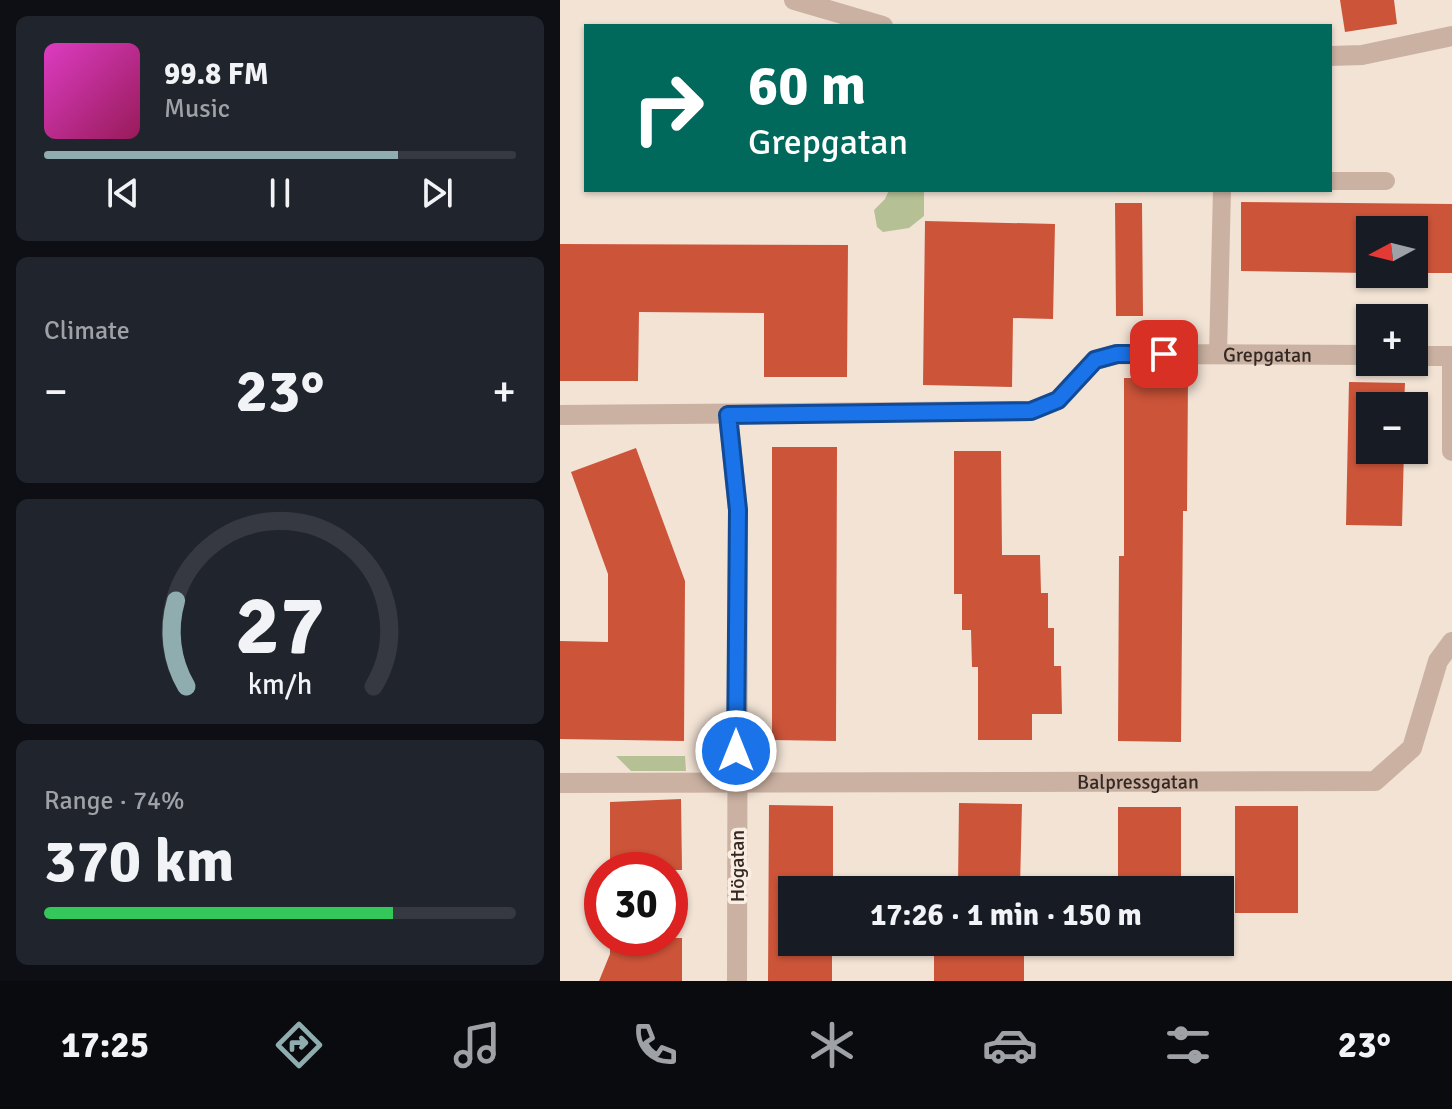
<!DOCTYPE html>
<html lang="en">
<head>
<meta charset="utf-8">
<style>
  :root { --surface:#171b24; --page:#20242c; --text:#f1f3f6; --muted:#9ea1a6; --line:#363941; --accent:#8facae }
  body { margin:0; font-family:Signika,sans-serif; background:var(--page); color:var(--text); height:100vh; display:flex; flex-direction:column; font-size:30px; white-space:nowrap }
  * { box-sizing:border-box; margin:0 }
  p { font-size:26px; color:var(--muted) }
  .icon { flex:none; width:44px; height:44px; fill:none; stroke:currentColor; stroke-width:2; stroke-linecap:round; stroke-linejoin:round }
  .map { position:relative; flex:1; overflow:hidden }
  .drawer { display:flex; flex-direction:column; gap:16px; padding:16px; background:#0d0f14; width:560px }
  .drawer>* { flex:none }
  .hud { position:absolute; left:24px; top:24px; width:748px; height:168px; border-radius:0px; box-shadow:0 2px 6px #0004; background:#00695c; color:#fff; overflow:hidden }
  .needle { width:52px; rotate:263deg }
  .controls { position:absolute; left:796px; top:216px; display:grid; gap:16px }
  .controls a { display:grid; place-items:center; width:72px; height:72px; border-radius:0px; background:var(--surface); box-shadow:0 2px 6px #0004; font-size:40px }
  .speed { position:absolute; left:24px; top:852px; display:flex; gap:16px; font-size:40px; font-weight:700; text-align:center }
  .speed>* { display:grid; place-content:center; width:104px; height:104px; border-radius:50%; background:var(--surface); box-shadow:0 2px 6px #0004; line-height:1 }
  .speed .limit { border:12px solid #d22; background:#fff; color:#111 }
  .pin { position:absolute; display:grid; place-items:center; width:68px; height:68px; color:#fff; margin:-34px; border-radius:16px; box-shadow:0 4px 12px #0006 }
  .me { position:absolute; width:88px; margin:-44px; rotate:0deg; stroke-linejoin:round; filter:drop-shadow(0 0 6px #0008) }
  .turn { display:flex; align-items:center; gap:28px; height:168px; padding:0 32px; font-size:36px }
  .turn .icon { width:104px; height:104px; stroke-width:2.5 }
  .turn b { display:block; font-size:56px; line-height:68px }
  .big { font-size:60px; font-weight:800; line-height:1.1 }
  .drawer .widget { flex:1; display:flex; flex-direction:column; justify-content:center; gap:12px; min-width:0; padding:0 28px; border-radius:12px; background:var(--page) }
  .drawer .dial { align-items:center; gap:0 }
  .dial svg { height:208px; overflow:visible; fill:none; stroke:var(--line); stroke-width:7; stroke-linecap:round; text-anchor:middle }
  .dial text { fill:var(--text); stroke:none }
  .song { display:flex; align-items:center; gap:24px }
  .cover { width:96px; height:96px; border-radius:12px; background:linear-gradient(135deg,hsl(310 70% 55%),hsl(330 70% 35%)) }
  .played { height:8px; border-radius:4px; background:linear-gradient(90deg,var(--accent) 75%,var(--line) 75%) }
  .keys { display:flex; justify-content:space-around; direction:ltr }
  .heat { display:flex; justify-content:space-between; align-items:center; font-size:44px; direction:ltr }
  .charge { height:12px; border-radius:6px; background:linear-gradient(90deg,#34c759 74%,var(--line) 0) }
  .trip { position:absolute; left:218px; top:876px; width:456px; height:80px; border-radius:0px; background:var(--surface); box-shadow:0 2px 6px #0004; font-weight:800; line-height:80px; text-align:center }
  .dock { display:flex; height:128px; justify-content:space-around; align-items:center; background:#090b0e; color:var(--muted) }
  .dock .icon { width:56px; height:56px }
  .dock .selected { color:var(--accent) }
  .dock b { font-size:36px; color:var(--text) }
  main { display:flex; flex:1; min-height:0 }
  .map>svg:first-child { display:block }
  .green { fill:#b5c195 }
  .building { fill:#cc5439 }
  .lines { fill:none; stroke-linecap:round; stroke-linejoin:round }
  .service { stroke:#cab1a1; stroke-width:18 }
  .minor { stroke:#cab1a1; stroke-width:20 }
  .route-casing { stroke:#114b97; stroke-width:20 }
  .route { stroke:#1a73e8; stroke-width:14 }
  .labels { text-anchor:middle; stroke-width:7; stroke-linejoin:round; paint-order:stroke }
  .street-label { font-size:20px; fill:#342824; stroke:#faede2 }
</style>
</head>
<body>
<main>
<section class="drawer">
<div class="widget">
<div class="song"><i class="cover"></i><div><b>99.8 FM</b><p>Music</p></div></div>
<div class="played"></div>
<div class="keys"><svg class="icon" aria-label="previous" viewBox="0 0 24 24"><path d="M18 5L8 12l10 7zM5 5v14"/></svg><svg class="icon" aria-label="pause" viewBox="0 0 24 24"><path d="M8 5v14M16 5v14"/></svg><svg class="icon" aria-label="next" viewBox="0 0 24 24"><path d="M6 5l10 7-10 7zM19 5v14"/></svg></div>
</div>
<div class="widget"><p>Climate</p>
<div class="heat"><a>−</a><b class="big">23°</b><a>+</a></div>
</div>
<div class="widget dial"><svg viewBox="0 0 100 80">
<path d="M14 69A42 42 0 1 1 86 69"/>
<path d="M14 69A42 42 0 0 1 10 36" stroke="#8facae"/>
<text x="50" y="56" font-size="32" font-weight="700">27</text>
<text x="50" y="72" font-size="11">km/h</text>
</svg></div>
<div class="widget"><p>Range · 74%</p><b class="big">370 km</b><div class="charge"></div></div>
</section>
<div class="map">
<svg width="892" height="981" viewBox="0 0 892 981">
  <rect width="100%" height="100%" fill="#f2e3d5"/>
  <path class="green" d="M 329,190 L 364,190 L 364,216 L 349,228 L 323,232 L 317,227 L 314,210 L 325,199 Z
    M 56,756 L 125,756 L 126,771 L 71,771 Z"/>
  <path class="building" d="M 780,0 L 834,0 L 837,24 L 785,32 Z
    M 681,202 L 892,204 L 892,273 L 854,273 L 854,230 L 810,230 L 810,273 L 681,271 Z
    M 555,203 L 582,203 L 583,316 L 556,316 Z
    M 365,221 L 495,224 L 493,319 L 453,318 L 452,387 L 363,385 Z
    M 0,244 L 288,245 L 287,377 L 204,377 L 204,313 L 79,312 L 78,381 L 0,381 Z
    M 564,378 L 628,378 L 627,511 L 623,511 L 621,742 L 558,741 L 559,556 L 564,556 Z
    M 789,382 L 845,383 L 844,406 L 810,406 L 810,450 L 844,450 L 842,526 L 786,525 Z
    M 212,447 L 277,447 L 276,741 L 212,740 Z
    M 76,448 L 125,581 L 124,741 L 0,739 L 0,641 L 48,642 L 48,574 L 11,472 Z
    M 394,451 L 441,451 L 442,555 L 480,555 L 481,593 L 488,593 L 488,628 L 494,628 L 494,666 L 501,666 L 502,714 L 472,714 L 472,740 L 418,740 L 418,667 L 412,667 L 411,630 L 402,630 L 402,594 L 394,594 Z
    M 121,799 L 122,870 L 50,870 L 50,802 Z
    M 399,803 L 462,804 L 460,887 L 398,886 Z
    M 209,805 L 273,806 L 273,890 L 232,890 L 232,942 L 272,942 L 272,981 L 208,981 Z
    M 675,806 L 738,806 L 738,913 L 675,913 Z
    M 558,807 L 621,807 L 621,890 L 558,890 Z
    M 50,938 L 122,938 L 122,981 L 39,981 L 50,954 Z
    M 374,942 L 464,942 L 464,981 L 374,981 Z
    M 558,942 L 621,942 L 621,952 L 558,952 Z"/>
  <g class="lines">
    <path class="service" d="M 770,181 L 826,181
      M 658,354 L 662,190"/>
    <g class="minor">
      <path d="M 234,0 L 323,26"/>
      <path d="M 770,56 L 802,55 L 892,36"/>
      <path d="M 854,356 L 892,356"/>
      <path d="M 892,356 L 892,451"/>
      <path id="s1" d="M 0,415 L 471,411 L 498,400 L 535,360 L 557,354 L 810,355"/>
      <path d="M 168,415 L 178,510 L 177,981"/>
      <path id="s2" d="M 0,783 L 815,781 L 852,748 L 878,661 L 892,642"/>
    </g>
  </g>
  <g class="lines">
    <g class="route-casing">
      <path id="route" d="M 176,751 L 178,510 L 168,415 L 471,411 L 498,400 L 535,360 L 557,354 L 604,354"/>
    </g>
    <use href="#route" class="route"/>
  </g>
  <g class="labels">
    <g class="street-label">
      <text dy="7" stroke="none"><textPath href="#s1" startOffset="728">Grepgatan</textPath></text>
      <text dy="7" stroke="none"><textPath href="#s2" startOffset="578">Balpressgatan</textPath></text>
      <text transform="translate(177 866) rotate(-90)" y="7">Högatan</text>
    </g>
  </g>
</svg>
<div class="controls">
<a><svg class="needle" viewBox="-14 -14 28 28"><path d="M0-13l5 13h-10z" fill="#e53935"/><path d="M0 13l5-13h-10z" fill="#9ea1a6"/></svg></a>
<a>+</a>
<a>−</a>
</div>
<div class="speed"><div class="limit">30</div></div>
<div class="pin" style="left:604px;top:354px;background:#d93025"><svg class="icon" aria-label="arrive" viewBox="0 0 24 24"><path d="M6 21V4h12l-3 4 3 4H6"/></svg></div>
<svg class="me" style="left:176px;top:751px" viewBox="-20 -20 40 40"><circle r="17" fill="#1a73e8" stroke="#fff" stroke-width="3"/><path d="M0-11L8 9 0 5-8 9z" fill="#fff"/></svg>
<div class="trip">17:26 · 1 min · 150 m</div>
<div class="hud">
<div class="turn"><svg class="icon" aria-label="right" viewBox="0 0 24 24"><path d="M7 20v-9h11M14 6l5 5-5 5"/></svg><div><b>60 m</b>Grepgatan</div></div>
</div>
</div>
</main>
<nav class="dock">
<b>17:25</b>
<svg class="icon selected" aria-label="directions" viewBox="0 0 24 24"><path d="M12 3l9 9-9 9-9-9zM9 14v-3h6M13 9l2 2-2 2"/></svg>
<svg class="icon" aria-label="music" viewBox="0 0 24 24"><path d="M9 18V5l10-2v13"/><circle cx="6" cy="18" r="3"/><circle cx="16" cy="16" r="3"/></svg>
<svg class="icon" aria-label="phone" viewBox="0 0 24 24"><path d="M5 4h4l2 5-3 2q2 4 5 5l2-3 5 2v4C11 20 4 13 5 4z"/></svg>
<svg class="icon" aria-label="climate" viewBox="0 0 24 24"><path d="M12 3v18M4 7l16 10M4 17L20 7"/></svg>
<svg class="icon" aria-label="car" viewBox="0 0 24 24"><path d="M5 17H2v-5l4-1 3-4h7l3 4 3 1v5h-3M9 17h6M6 11h13"/><circle cx="7" cy="17" r="2"/><circle cx="17" cy="17" r="2"/></svg>
<svg class="icon" aria-label="filters" viewBox="0 0 24 24"><path d="M4 7h16M4 17h16"/><circle cx="9" cy="7" r="2"/><circle cx="15" cy="17" r="2"/></svg>
<b>23°</b>
</nav>
</body>
</html>
